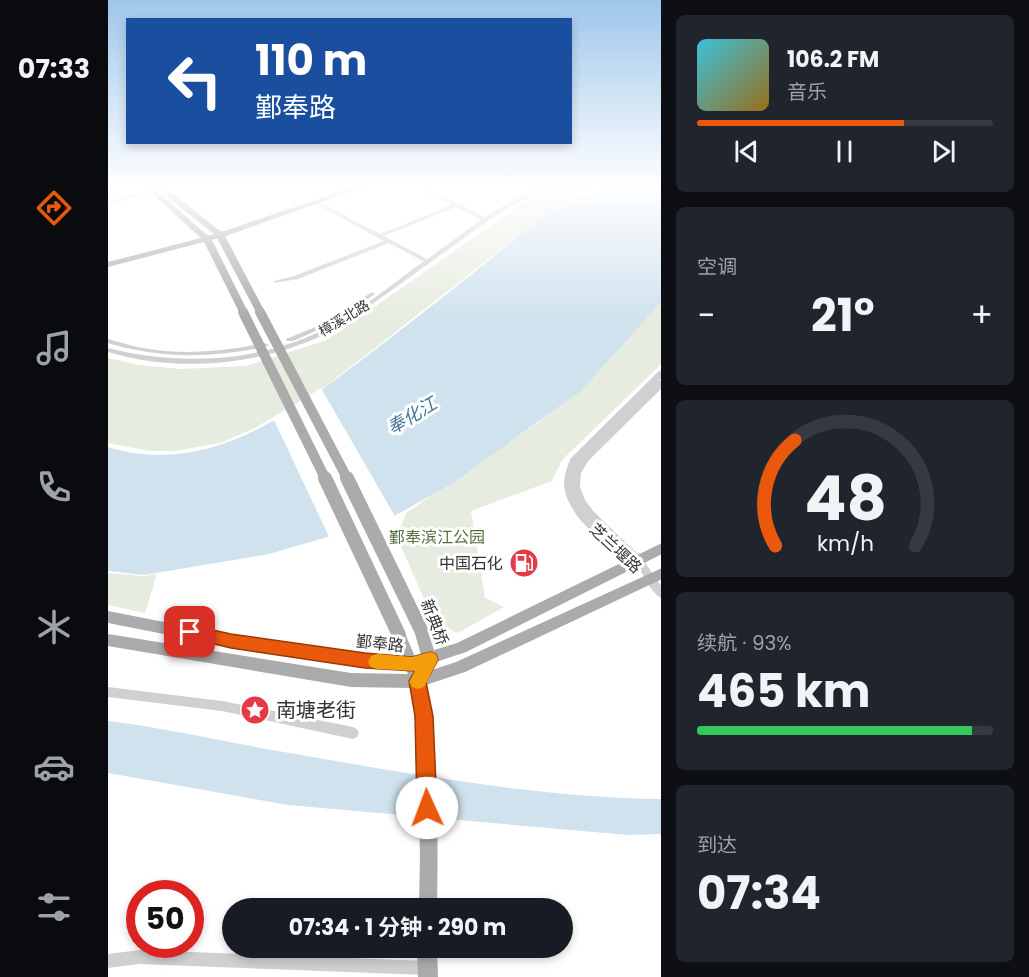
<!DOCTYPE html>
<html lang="zh">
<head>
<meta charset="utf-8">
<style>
  :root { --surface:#171b24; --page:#20242c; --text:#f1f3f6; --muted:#9ea1a6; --line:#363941; --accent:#ea580c }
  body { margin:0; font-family:Poppins,"Noto Sans SC",sans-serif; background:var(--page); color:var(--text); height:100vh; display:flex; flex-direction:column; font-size:22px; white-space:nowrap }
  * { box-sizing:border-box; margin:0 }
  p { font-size:20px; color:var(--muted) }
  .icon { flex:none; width:33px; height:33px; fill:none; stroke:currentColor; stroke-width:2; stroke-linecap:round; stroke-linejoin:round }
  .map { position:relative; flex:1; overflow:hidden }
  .sheet { display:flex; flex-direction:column; gap:15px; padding:15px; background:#0d0f14; width:368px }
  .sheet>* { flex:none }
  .banner { position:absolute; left:18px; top:18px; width:446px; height:126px; border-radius:0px; box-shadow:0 3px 9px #0003; background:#1a4fa0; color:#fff; overflow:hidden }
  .speed { position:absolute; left:18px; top:880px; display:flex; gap:12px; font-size:30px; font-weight:700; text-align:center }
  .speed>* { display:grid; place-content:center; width:78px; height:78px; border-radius:50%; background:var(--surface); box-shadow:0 3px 9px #0003; line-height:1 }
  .speed .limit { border:9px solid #d22; background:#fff; color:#111 }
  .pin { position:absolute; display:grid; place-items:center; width:51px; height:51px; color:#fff; margin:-26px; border-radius:12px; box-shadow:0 3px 9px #0006 }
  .me { position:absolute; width:66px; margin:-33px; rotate:358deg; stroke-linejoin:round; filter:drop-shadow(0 0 4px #0008) }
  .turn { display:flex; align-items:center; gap:21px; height:126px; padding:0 30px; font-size:27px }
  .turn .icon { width:78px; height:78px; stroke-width:2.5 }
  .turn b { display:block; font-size:42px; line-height:51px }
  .big { font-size:45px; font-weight:700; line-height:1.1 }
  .sheet .tile { flex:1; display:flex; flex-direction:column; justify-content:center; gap:9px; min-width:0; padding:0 21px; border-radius:9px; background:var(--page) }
  .sheet .dial { align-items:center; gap:0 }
  .dial svg { height:156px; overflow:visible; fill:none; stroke:var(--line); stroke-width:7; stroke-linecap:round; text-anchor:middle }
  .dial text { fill:var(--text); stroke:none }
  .song { display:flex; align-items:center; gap:18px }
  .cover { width:72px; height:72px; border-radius:9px; background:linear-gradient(135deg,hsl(190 70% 55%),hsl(40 70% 35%)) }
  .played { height:6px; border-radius:3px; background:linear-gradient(90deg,var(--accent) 70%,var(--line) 70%) }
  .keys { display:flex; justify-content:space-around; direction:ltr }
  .heat { display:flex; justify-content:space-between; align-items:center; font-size:33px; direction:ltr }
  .charge { height:9px; border-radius:4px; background:linear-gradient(90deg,#34c759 93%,var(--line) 0) }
  .trip { position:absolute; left:114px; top:898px; width:351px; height:60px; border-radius:30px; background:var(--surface); box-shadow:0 3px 9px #0003; font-weight:700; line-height:60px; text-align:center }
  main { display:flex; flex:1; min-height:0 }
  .menu { display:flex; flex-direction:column; width:108px; justify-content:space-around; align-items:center; background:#090b0e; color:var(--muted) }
  .menu .icon { width:42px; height:42px }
  .menu .selected { color:var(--accent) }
  .menu b { font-size:27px; color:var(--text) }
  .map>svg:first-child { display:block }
  .green { fill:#e6ecdf }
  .water { fill:#cfe2ee }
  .pier { fill:#fff }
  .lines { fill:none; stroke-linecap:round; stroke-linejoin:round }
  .minor { fill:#d0d0d0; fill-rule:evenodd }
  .major { fill:#ababab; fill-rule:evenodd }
  .major-bridge-far2 { stroke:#ababab; stroke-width:8 }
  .major-bridge-far1 { stroke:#ababab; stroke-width:10 }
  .major-bridge { stroke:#ababab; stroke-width:14 }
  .route { fill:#ea580c; stroke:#983908; stroke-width:1.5 }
  .slow { fill:#f59e0b }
  .labels { text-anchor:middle; stroke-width:6; stroke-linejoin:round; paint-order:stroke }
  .far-street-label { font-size:14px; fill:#333; stroke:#fff }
  .park-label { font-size:16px; fill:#56703f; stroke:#fff }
  .street-label { font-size:16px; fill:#333; stroke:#fff }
  .poi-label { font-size:16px; fill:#333; stroke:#fff; text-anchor:end }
  .water-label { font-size:18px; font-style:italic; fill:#3f7597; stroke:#fff }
  .near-poi-label { font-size:20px; fill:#333; stroke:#fff; text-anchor:start }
</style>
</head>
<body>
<main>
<nav class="menu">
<b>07:33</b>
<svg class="icon selected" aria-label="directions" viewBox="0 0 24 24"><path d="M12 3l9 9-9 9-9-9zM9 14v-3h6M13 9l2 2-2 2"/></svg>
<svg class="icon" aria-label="music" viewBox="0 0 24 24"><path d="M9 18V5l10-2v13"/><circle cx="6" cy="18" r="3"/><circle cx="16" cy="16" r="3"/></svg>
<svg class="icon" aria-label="phone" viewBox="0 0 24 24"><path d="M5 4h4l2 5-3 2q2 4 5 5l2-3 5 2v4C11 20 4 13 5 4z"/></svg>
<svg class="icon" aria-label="climate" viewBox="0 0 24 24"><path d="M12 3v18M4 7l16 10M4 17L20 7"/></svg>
<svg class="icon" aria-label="car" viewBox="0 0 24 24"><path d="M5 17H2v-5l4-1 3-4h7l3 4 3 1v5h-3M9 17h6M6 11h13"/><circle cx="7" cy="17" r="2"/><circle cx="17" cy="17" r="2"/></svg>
<svg class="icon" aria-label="filters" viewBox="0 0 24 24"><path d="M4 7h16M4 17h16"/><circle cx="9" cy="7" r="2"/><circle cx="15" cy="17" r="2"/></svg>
</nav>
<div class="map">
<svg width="554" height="977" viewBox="0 0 554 977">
  <rect width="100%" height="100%" fill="#fff"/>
  <path class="green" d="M 453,185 L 502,185 L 473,193 L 434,217 L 221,384 L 145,429 L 112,443 L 67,451 L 41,451 L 0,443 L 0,358 L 31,365 L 73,369 L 138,366 L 219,340 L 424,197 Z
    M 553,299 L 553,364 L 454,460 L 444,481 L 363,511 L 377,598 L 396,607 L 350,633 L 326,622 L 289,537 L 298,513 L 432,421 L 486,376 Z
    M 0,573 L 36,576 L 49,574 L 37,613 L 0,605 Z"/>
  <path class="water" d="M 415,185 L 429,185 L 463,200 L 506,185 L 553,185 L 553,302 L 474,390 L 345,483 L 281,519 L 161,554 L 36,575 L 0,571 L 0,447 C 108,481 202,399 281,339 C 333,299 384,258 434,217 L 456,205 Z
    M 0,721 C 57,728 113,741 170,751 C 297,773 425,797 553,799 L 553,834 L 520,835 L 180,805 L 0,773 Z"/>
  <path class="pier" d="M 213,388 L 288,518 L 222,539 L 165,418 Z"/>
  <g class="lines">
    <path class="minor" d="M 64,185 L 72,185 L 0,205 L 0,201 Z
      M 306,185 L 311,185 L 377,217 C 392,208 429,184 445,185 L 398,209 L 377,223 L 238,323 C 169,364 77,375 0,352 L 0,348 C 74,367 159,362 226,324 C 258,306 287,282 316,261 L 313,260 L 281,243 L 190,279 L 166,283 L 166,281 L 186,276 L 276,241 L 204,202 L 209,201 L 272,234 L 343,205 ZM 348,207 L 373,220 L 318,260 L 317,258 L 276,236 Z
      M 264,292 L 266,293 L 266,295 L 219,326 L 185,341 L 179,341 L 178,339 L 215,324 Z
      M 0,339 C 14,343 27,347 41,349 C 80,355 118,351 157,343 L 161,345 L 157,347 C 103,358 53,359 0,343 Z
      M 551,371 L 554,371 L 554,378 L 484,447 L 551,381 L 554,381 L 554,388 L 481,460 L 473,473 L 472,487 L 477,500 L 486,512 L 533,557 L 554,587 L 554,599 C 544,593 538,580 532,570 C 530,571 529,572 527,572 C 519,571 476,524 469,516 C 465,509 460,502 458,495 C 454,482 457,470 463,458 Z
      M 0,687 L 114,701 L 245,727 L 249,729 L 251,733 L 249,737 L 245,739 L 114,711 L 0,697 Z
      M 31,950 L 319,961 L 324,963 L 326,968 L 324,973 L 319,975 L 31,964 L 0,968 L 0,954 Z"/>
    <path class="major" d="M 35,185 L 42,185 L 100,236 L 106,234 L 59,197 L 59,193 L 65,193 L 113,232 L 252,185 L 261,185 L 115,237 L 0,267 L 0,262 L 93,238 Z
      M 554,543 L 554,554 L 358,652 L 328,662 L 324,670 L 321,671 L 348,662 L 554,568 L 554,579 L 357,672 L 318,685 C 331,755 330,837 329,909 L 311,909 L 312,854 L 308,716 L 303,688 L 243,687 L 0,646 L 0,634 L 243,673 L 300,674 L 298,670 C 198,664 98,642 0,623 L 0,611 C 97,630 194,651 293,657 L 284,635 L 286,631 L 291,629 L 296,631 L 307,657 L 313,655 L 306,630 L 308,626 L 313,624 L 318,626 L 326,650 L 349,643 Z
      M 309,948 L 329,948 L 330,977 L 310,977 Z"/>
    <path class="major-bridge-far2" d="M 112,235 L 153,313
      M 99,239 L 136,313"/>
    <path class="major-bridge-far1" d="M 135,312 L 218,480
      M 152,312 L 240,480"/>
    <path class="major-bridge" d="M 217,478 L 291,635
      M 239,478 L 313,630"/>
  </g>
  <linearGradient id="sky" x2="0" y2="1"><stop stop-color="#9ec6ea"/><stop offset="0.58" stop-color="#fff"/><stop offset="1" stop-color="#fff" stop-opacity="0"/></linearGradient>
  <rect width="554" height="321" fill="url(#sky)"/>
  <path class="route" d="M 82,625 L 123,634 L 257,653 L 304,657 L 322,652 L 328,654 L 330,660 L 318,682 L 325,716 L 329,808 L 326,815 L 319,818 L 312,815 L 309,808 L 307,716 L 301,681 L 307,671 L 257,668 L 123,648 L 77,637 L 74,632 L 77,627 Z"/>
  <path class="slow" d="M 322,652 L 328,654 L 330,660 L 316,687 L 310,689 L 304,687 L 301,682 L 307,671 L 269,669 L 263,667 L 260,662 L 263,656 L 269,654 L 304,657 Z"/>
  <defs>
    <g id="fuel-disc" transform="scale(1.5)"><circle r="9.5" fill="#e63946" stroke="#fff"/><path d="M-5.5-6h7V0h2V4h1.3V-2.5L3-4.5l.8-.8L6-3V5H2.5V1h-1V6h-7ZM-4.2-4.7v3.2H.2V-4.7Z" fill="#fff"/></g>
    <g id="sight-disc" transform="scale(1.5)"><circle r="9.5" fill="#e63946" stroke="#fff"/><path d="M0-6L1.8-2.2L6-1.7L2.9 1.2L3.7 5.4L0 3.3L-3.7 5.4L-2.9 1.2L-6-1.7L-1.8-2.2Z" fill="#fff"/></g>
  </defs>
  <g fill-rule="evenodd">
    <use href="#fuel-disc" x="416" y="563"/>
    <use href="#sight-disc" x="147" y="710"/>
  </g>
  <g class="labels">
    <g class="far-street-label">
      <text transform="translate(236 318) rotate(-31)" y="5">樟溪北路</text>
    </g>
    <g class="park-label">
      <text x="329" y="543">鄞奉滨江公园</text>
    </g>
    <g class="street-label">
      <text transform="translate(508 548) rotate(43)" y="6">芝兰堰路</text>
      <text transform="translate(327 622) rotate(69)" y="6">新典桥</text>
      <text transform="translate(272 643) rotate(6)" y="6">鄞奉路</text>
    </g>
    <g class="poi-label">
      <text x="395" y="569">中国石化</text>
    </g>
    <g class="water-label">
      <text transform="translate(304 416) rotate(-31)" y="6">奉化江</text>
    </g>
    <g class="near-poi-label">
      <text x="168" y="717">南塘老街</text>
    </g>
  </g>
</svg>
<div class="speed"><div class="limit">50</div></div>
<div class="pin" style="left:82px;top:632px;background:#d93025"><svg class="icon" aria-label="arrive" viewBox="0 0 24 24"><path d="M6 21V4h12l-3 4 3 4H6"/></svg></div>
<svg class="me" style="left:319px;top:808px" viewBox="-20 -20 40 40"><circle r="19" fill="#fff"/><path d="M0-13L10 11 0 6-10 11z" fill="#ea580c"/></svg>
<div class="trip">07:34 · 1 分钟 · 290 m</div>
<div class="banner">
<div class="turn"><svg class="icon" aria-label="left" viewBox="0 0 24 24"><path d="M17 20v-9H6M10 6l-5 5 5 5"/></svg><div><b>110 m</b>鄞奉路</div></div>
</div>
</div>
<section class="sheet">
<div class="tile">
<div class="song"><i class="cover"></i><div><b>106.2 FM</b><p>音乐</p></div></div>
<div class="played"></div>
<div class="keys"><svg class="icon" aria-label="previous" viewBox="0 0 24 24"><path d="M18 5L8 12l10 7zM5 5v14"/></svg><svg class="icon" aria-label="pause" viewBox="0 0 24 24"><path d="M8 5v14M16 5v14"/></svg><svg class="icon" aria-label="next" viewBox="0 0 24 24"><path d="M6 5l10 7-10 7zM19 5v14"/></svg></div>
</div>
<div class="tile"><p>空调</p>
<div class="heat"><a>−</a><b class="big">21°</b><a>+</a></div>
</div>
<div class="tile dial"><svg viewBox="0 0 100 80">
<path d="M14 69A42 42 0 1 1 86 69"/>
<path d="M14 69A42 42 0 0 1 24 15" stroke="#ea580c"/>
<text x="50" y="56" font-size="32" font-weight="700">48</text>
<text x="50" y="72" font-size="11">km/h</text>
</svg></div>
<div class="tile"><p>续航 · 93%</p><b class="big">465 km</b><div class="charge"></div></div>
<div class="tile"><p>到达</p><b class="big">07:34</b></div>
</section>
</main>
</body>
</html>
